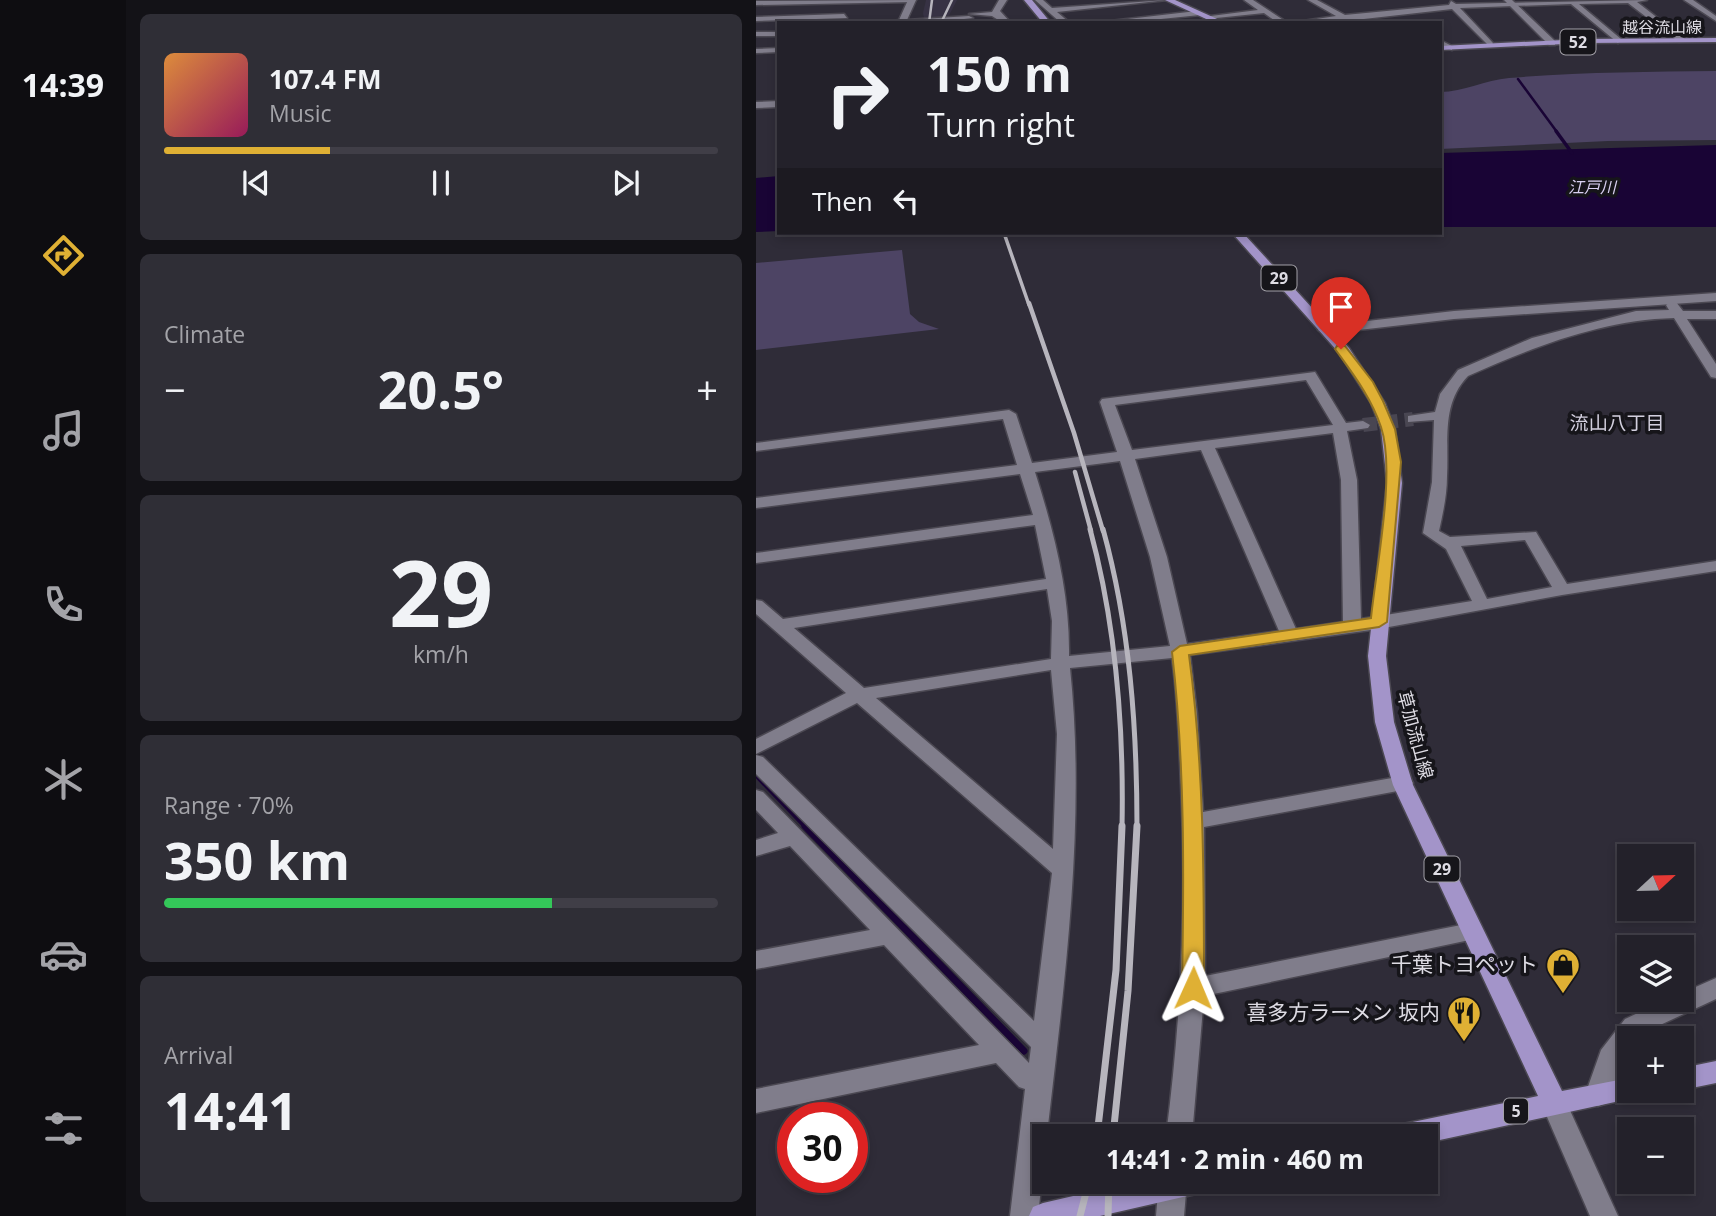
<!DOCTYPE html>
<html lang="en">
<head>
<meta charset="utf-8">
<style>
  :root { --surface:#23212a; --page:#2f2e36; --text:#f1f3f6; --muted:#a3a3a8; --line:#403e47; --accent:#dfb034 }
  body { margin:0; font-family:"Open Sans","Noto Sans JP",sans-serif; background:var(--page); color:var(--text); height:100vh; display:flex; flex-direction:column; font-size:26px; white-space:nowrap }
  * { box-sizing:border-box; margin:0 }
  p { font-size:23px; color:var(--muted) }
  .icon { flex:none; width:38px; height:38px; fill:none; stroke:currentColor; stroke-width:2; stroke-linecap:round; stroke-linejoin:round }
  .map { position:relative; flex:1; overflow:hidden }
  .drawer { display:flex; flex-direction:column; gap:14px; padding:14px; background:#131217; width:630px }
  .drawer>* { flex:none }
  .guide { position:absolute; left:21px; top:21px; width:665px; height:214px; border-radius:0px; box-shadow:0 4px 10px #0003,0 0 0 2px var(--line); background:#23212a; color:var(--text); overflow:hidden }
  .needle { width:46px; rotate:68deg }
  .tools { position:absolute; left:861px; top:844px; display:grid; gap:14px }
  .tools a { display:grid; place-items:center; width:77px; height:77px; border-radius:0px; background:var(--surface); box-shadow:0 4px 10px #0003,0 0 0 2px var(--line); font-size:35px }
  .speed { position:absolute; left:21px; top:1102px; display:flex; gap:14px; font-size:35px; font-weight:700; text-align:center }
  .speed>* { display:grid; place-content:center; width:91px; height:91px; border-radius:50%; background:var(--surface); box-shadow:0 4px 10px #0003,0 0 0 2px var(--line); line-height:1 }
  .speed .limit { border:10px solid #d22; background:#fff; color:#111 }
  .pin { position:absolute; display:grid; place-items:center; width:60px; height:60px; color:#fff; margin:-72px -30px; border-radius:50% 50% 50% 0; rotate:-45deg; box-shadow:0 0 7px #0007 }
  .pin .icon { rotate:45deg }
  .me { position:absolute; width:77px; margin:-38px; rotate:1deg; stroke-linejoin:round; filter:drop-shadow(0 0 5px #0008) }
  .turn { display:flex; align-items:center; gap:24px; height:147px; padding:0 35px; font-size:32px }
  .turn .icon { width:91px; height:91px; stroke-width:2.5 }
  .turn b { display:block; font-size:49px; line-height:60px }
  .then { display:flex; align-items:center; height:66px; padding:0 35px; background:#0003; gap:14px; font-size:26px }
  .big { font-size:52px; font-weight:700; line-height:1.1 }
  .drawer .card { flex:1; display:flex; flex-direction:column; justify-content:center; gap:10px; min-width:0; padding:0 24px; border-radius:10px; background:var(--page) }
  .drawer .dial { align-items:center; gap:0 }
  .dial b { font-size:91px; line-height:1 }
  .song { display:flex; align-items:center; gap:21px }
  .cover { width:84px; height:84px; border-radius:10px; background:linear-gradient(135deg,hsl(30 70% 55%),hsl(330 70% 35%)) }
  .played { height:7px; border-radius:4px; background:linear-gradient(90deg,var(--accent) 30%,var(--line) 30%) }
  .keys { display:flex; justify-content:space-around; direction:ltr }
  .heat { display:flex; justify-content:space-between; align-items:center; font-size:38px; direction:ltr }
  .charge { height:10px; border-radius:5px; background:linear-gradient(90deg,#34c759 70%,var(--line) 0) }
  .trip { position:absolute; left:276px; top:1124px; width:406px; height:70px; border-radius:0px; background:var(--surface); box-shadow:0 4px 10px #0003,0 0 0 2px var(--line); font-weight:700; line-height:70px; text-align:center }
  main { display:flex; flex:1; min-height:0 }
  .tab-bar { display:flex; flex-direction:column; width:126px; justify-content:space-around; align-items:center; background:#0e0d11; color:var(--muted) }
  .tab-bar .icon { width:49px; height:49px }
  .tab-bar .current { color:var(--accent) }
  .tab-bar b { font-size:32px; color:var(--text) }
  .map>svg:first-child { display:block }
  .built { fill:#373244 }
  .green { fill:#4d4464 }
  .water { fill:#190435 }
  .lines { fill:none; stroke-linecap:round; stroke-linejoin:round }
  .stream-far3 { stroke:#190435; stroke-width:2.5 }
  .stream-far2 { stroke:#190435; stroke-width:3.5 }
  .stream-far1 { stroke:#190435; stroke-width:5 }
  .stream { stroke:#190435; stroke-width:7 }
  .minor-tunnel { stroke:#494652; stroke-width:14; stroke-dasharray:14 7; stroke-linecap:butt }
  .minor-casing { stroke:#4b4852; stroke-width:3 }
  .tertiary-casing { stroke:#4b4852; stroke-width:3 }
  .secondary-casing { stroke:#4b4852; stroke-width:3 }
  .primary-casing { stroke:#4b4852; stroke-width:3 }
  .minor { fill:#807d8b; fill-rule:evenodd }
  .tertiary { fill:#807d8b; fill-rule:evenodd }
  .secondary { fill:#807d8b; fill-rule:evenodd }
  .primary { fill:#a394c9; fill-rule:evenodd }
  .rail-far4 { stroke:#b7b5bd; stroke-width:2.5 }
  .rail-far3 { stroke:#b7b5bd; stroke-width:3.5 }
  .rail-far2 { stroke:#b7b5bd; stroke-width:4.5 }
  .rail-far1 { stroke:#b7b5bd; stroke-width:5 }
  .rail { stroke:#b7b5bd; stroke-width:7 }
  .route { fill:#dfb034; stroke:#917222; stroke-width:2 }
  .labels { text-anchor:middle; stroke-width:7; stroke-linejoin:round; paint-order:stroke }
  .far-street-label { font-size:16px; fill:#dedce4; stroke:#16151a }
  .shield { fill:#16151a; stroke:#a2a0a7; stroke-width:2 }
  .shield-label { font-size:16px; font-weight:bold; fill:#dedce4 }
  .far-water-label { font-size:16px; font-style:italic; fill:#d9d0f2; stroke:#16151a }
  .street-label { font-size:18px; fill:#dedce4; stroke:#16151a }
  .neighbourhood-label { font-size:19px; fill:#d2cfde; stroke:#16151a }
  .near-poi-label { font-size:21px; fill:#dedce4; stroke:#16151a; text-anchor:end }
</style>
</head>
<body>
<main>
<nav class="tab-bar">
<b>14:39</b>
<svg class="icon current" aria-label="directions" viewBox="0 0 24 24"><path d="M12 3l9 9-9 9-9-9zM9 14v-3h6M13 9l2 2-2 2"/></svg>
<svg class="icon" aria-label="music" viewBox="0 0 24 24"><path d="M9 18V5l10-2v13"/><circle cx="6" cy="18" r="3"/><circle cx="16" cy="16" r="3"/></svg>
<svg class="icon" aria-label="phone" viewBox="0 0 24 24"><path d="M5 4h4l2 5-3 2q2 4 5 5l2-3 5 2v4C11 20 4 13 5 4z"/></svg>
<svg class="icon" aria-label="climate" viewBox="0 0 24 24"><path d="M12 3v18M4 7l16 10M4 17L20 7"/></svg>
<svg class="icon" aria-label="car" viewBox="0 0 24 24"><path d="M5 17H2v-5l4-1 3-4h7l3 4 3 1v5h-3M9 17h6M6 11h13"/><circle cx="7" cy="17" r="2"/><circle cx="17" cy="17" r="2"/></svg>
<svg class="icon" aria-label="filters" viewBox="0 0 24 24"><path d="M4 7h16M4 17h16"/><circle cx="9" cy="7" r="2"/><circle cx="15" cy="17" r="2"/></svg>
</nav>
<section class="drawer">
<div class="card">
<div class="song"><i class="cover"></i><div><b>107.4 FM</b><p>Music</p></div></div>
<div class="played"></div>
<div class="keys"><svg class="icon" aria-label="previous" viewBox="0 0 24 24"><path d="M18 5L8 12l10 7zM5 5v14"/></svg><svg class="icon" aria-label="pause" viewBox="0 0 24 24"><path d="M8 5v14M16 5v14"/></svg><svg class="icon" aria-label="next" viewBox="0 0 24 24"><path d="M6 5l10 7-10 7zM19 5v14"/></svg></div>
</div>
<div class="card"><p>Climate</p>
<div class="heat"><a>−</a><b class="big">20.5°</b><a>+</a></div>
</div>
<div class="card dial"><b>29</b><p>km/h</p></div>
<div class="card"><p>Range · 70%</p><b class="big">350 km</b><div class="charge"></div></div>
<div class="card"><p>Arrival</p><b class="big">14:41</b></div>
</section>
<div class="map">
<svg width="960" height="1216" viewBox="0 0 960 1216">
  <rect width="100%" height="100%" fill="#2f2c38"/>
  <path class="built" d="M 170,0 L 201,0 L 189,23 L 169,23 L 167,13 Z"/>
  <path class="green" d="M 960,71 L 960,140 L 852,141 L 684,149 L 684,92 C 708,92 729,80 753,78 C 822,72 891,72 960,71 Z
    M 146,250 L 154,314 L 163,322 L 183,329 L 0,350 L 0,263 Z"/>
  <path class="water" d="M 960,145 L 960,227 L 684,227 L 684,153 Z
    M 23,176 L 23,231 L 0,232 L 0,178 Z"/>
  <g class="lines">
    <path class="stream-far3" d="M 762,79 L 801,132"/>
    <path class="stream-far2" d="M 800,131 L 816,153"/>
    <path class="stream-far1" d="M 0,775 L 51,828"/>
    <path class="stream" d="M 49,826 L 268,1051"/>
    <path class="minor-tunnel" d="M 607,425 L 657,419"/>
    <g class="minor-casing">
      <path id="minor" d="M 160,0 L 156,2 L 0,5 L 0,1 Z
        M 279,0 L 287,0 L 296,8 L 411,0 L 301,12 L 314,23 L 305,23 Z
        M 488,0 L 497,0 L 532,23 L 522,23 L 508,13 L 451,19 L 447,17 L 502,10 Z
        M 552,0 L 561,0 L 589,15 L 693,5 L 695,1 L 700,4 L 891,0 L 881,2 L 930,40 L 923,42 L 872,3 L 823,4 L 865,39 L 862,43 L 815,4 L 704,8 L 737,43 L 734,47 L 696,9 L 590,21 L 534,23 L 580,16 Z
        M 928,0 L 937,0 L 960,16 L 960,21 Z
        M 441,11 L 444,15 L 366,23 L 337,23 Z
        M 88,14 L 91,18 L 0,21 L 0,17 Z
        M 684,40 L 696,46 L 696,50 L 684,46 Z
        M 23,48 L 23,52 L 0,53 L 0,49 Z
        M 23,101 L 23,107 L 0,108 L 0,102 Z
        M 916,301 L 920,302 L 927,311 L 960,311 L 960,319 L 931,319 L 960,364 L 960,378 L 955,377 L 918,318 C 846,320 777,347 712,376 C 685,404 693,441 691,476 C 691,495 687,513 683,531 L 694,537 L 780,532 L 811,584 L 960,561 L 960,571 L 806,595 L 622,629 L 434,655 L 441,714 L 447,812 L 647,776 L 654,778 L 657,783 L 654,788 L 647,790 L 448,827 L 449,976 L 715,923 L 723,926 L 727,932 L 723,938 L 448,996 L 436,1136 L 410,1136 C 425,1019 431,903 425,785 C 423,742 422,700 416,658 L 314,668 C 333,848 300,1038 282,1216 L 254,1216 L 269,1089 L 263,1087 L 240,1063 L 0,1113 L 0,1089 L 223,1045 L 128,945 L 0,969 L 0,951 L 114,930 L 34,846 L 0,856 L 0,840 L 22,833 L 0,810 L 0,790 L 7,792 L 273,1063 L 275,1047 L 0,774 L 0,755 L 7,757 L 278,1021 L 296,873 L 101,703 L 0,754 L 0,739 L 90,693 L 0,614 L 0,600 L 6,601 L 27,619 L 290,579 L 279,525 L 0,563 L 0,553 L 277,515 L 264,474 L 0,508 L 0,498 L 261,465 L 247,419 L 0,451 L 0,443 L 253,410 L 260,414 L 276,463 L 361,452 L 344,402 L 346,399 L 559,372 L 590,423 L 607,421 L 614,425 L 612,428 L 591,431 L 601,480 L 605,619 L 716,601 L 690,549 L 667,533 L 676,482 L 678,420 L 652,422 L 652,416 L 679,412 L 684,394 L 702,370 L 776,338 L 880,311 L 913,310 L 910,305 ZM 550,380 L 577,425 L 376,450 L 359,405 ZM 577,433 L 585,480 L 587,622 L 540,629 L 459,448 ZM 445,450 L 523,631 L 431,644 L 411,557 L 379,459 ZM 364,461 L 394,557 L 414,646 L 313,656 C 314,593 298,532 279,472 ZM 769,540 L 796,587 L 731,599 L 705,546 ZM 291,589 L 296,621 L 295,659 L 108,688 L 38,628 ZM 295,670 L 301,734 L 297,849 L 120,698 Z
        M 960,978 L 960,999 L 887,1033 L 883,1038 L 873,1038 C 873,1051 858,1089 851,1103 L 842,1106 L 833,1103 L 829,1095 L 845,1050 L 869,1019 L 912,999 L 926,999 L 926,993 Z
        M 403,1181 L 431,1181 L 428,1216 L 400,1216 Z"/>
    </g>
    <g class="tertiary-casing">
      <path id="tertiary" d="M 152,0 L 160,0 L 151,20 L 213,16 L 217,18 L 172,23 L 127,23 L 143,20 Z
        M 243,0 L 251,0 L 244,11 L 255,23 L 247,23 L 236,16 L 213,14 L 236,12 Z
        M 748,0 L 756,0 L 799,41 L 799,45 L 793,45 Z
        M 0,32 L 23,32 L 23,36 L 0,36 Z
        M 960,293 L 960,301 L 698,319 L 568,334 L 562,330 L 568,326 L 698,311 Z"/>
    </g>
    <g class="secondary-casing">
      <path id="secondary" d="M 798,1091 L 807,1095 L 862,1216 L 834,1216 L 785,1103 L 789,1095 Z"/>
    </g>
    <g class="primary-casing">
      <path id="primary" d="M 268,0 L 276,0 L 295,23 L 287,23 Z
        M 409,0 L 419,0 L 470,23 L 459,23 Z
        M 960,38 L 960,42 L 828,43 L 684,50 L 684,46 L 828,39 Z
        M 476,233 L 487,233 L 593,348 L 629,403 L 639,429 L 646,483 L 630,656 L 638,722 L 657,785 L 806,1091 L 873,1078 L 873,1090 L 885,1090 L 882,1097 L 670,1143 L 670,1136 L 634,1136 L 638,1127 L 647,1124 L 782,1096 L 637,785 L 619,722 L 612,656 L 631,483 L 625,429 L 615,403 L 584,354 Z
        M 960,1061 L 960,1083 L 926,1090 L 926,1068 Z
        M 382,1181 L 454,1181 L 450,1190 L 440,1194 L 344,1216 L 273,1216 L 277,1207 L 287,1203 Z"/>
    </g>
    <use href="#minor" class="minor"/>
    <use href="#tertiary" class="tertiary"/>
    <use href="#secondary" class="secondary"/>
    <use href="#primary" class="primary"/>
    <path class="rail-far4" d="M 173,23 L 176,0
      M 185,23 L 196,0"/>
    <path class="rail-far3" d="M 248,233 L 273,305"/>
    <path class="rail-far2" d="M 273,303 L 318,433 L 347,531
      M 319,472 L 335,531"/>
    <path class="rail-far1" d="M 334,529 C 360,625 368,728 366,828
      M 347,529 C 374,627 381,727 381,828"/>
    <path class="rail" d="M 341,1136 L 360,970 L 366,826
      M 357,1136 L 372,991 L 381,826
      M 324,1216 L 333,1181
      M 352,1216 L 353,1181"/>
  </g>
  <path class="route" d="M 581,346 L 589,346 L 617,382 L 627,401 L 639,429 L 645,462 L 631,622 L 623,627 L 433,655 C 448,766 448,876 448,988 L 445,994 L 437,997 L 429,994 L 426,988 C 428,875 429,764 416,652 L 424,646 L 615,618 C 620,568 640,472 625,427 C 615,397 597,374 579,349 Z"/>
  <defs>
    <g id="shop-pin" transform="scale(1.75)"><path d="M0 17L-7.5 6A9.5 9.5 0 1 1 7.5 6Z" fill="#dfb034" stroke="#16151a"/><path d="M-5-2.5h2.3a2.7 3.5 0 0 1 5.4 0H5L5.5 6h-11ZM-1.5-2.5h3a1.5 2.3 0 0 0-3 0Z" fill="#111"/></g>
    <g id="restaurant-pin" transform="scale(1.75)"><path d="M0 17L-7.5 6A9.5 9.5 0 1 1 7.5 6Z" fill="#dfb034" stroke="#16151a"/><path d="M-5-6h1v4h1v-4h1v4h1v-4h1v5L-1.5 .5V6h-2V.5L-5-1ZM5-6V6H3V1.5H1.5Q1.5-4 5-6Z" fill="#111"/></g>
  </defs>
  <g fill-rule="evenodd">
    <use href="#shop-pin" x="807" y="965"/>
    <use href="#restaurant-pin" x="708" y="1013"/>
  </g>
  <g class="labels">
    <g class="far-street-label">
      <text x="906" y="33">越谷流山線</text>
    </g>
    <g class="shield">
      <rect x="804.5" y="29.5" width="35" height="25" rx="5"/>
      <rect x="505.5" y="265.5" width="35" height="25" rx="5"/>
      <rect x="668.5" y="856.5" width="35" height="25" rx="5"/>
      <rect x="748" y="1098.5" width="24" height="25" rx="5"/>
    </g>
    <g class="shield-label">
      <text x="822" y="48">52</text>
      <text x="523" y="284">29</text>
      <text x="686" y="875">29</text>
      <text x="760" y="1117">5</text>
    </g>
    <g class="far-water-label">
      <text x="836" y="193">江戸川</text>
    </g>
    <g class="street-label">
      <text transform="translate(659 735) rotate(75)" y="6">草加流山線</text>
    </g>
    <g class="neighbourhood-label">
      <text x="861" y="430">流山八丁目</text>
    </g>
    <g class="near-poi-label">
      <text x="782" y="972">千葉トヨペット</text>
      <text x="684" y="1020">喜多方ラーメン 坂内</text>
    </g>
  </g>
</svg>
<div class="tools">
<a><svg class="needle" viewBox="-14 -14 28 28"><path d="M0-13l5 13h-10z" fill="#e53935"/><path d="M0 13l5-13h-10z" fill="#a3a3a8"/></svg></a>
<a><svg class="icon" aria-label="layers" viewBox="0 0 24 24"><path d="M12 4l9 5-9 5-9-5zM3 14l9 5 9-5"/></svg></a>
<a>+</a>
<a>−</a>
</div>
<div class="speed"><div class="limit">30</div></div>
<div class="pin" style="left:585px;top:349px;background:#d93025"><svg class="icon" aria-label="arrive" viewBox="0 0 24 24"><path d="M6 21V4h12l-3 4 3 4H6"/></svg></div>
<svg class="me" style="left:437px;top:988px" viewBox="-20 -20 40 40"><path d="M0-17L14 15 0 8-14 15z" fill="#dfb034" stroke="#fff" stroke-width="4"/></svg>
<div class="trip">14:41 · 2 min · 460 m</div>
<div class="guide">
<div class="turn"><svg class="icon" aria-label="right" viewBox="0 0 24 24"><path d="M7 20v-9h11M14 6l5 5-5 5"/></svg><div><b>150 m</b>Turn right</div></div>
<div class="then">Then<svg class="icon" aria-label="left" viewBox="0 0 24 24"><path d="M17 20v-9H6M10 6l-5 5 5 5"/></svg></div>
</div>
</div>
</main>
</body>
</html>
